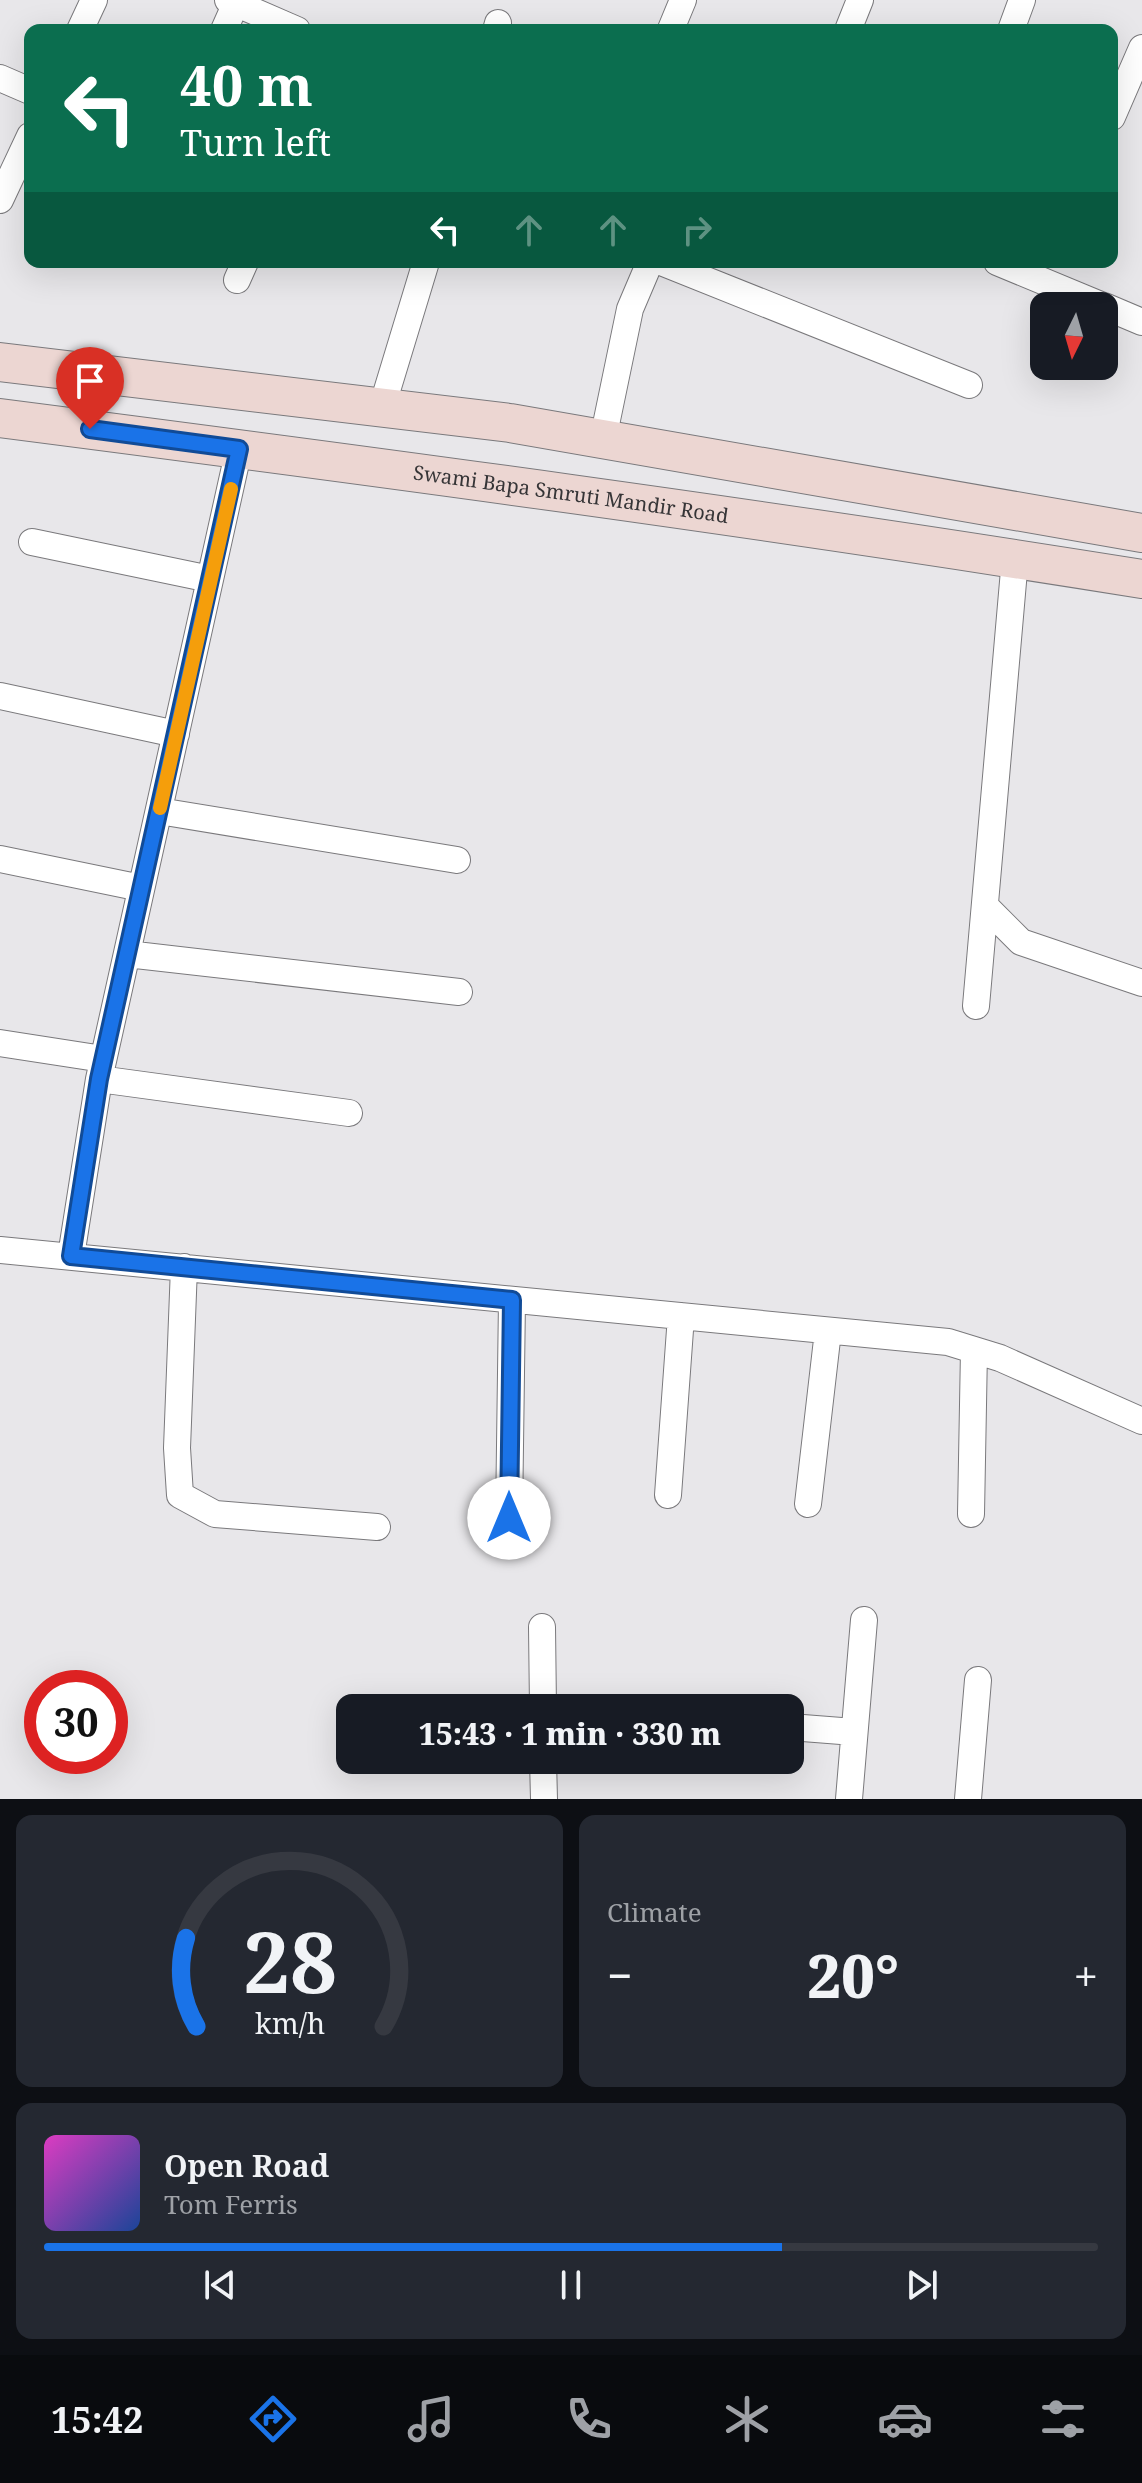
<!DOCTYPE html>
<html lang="en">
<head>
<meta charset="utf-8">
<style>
  :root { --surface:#171b24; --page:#242831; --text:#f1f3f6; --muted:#9ea1a6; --line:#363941; --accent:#1a73e8 }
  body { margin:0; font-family:"Noto Serif",serif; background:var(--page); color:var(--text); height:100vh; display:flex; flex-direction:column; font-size:30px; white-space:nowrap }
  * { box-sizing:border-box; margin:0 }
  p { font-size:26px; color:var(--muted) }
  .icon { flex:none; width:44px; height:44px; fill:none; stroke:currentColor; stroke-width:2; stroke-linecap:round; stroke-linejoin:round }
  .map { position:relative; height:1799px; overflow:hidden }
  .side { display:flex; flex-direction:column; gap:16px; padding:16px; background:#0d0f14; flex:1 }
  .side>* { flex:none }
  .banner { position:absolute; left:24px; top:24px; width:1094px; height:244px; border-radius:16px; box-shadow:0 8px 32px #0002; background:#0b6e4f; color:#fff; overflow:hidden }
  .needle { width:52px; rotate:185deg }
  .fabs { position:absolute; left:1030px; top:292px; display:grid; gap:16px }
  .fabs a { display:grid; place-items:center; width:88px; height:88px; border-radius:16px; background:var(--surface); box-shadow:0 8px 32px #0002; font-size:40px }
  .speed { position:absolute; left:24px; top:1670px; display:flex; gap:16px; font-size:40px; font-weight:700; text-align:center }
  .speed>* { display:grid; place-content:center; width:104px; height:104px; border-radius:50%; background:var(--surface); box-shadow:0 8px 32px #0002; line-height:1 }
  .speed .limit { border:12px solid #d22; background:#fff; color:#111 }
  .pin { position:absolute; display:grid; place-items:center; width:68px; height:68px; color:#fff; margin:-82px -34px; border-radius:50% 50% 50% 0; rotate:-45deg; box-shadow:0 0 8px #0007 }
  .pin .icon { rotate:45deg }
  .me { position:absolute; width:88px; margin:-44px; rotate:0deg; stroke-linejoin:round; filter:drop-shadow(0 0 6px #0008) }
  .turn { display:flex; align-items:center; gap:28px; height:168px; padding:0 24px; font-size:36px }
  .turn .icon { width:104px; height:104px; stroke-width:2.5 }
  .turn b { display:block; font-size:56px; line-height:68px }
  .lanes { display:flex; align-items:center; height:76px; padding:0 24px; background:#0003; justify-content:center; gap:40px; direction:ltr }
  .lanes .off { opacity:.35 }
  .big { font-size:60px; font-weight:800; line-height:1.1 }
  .side .tile { flex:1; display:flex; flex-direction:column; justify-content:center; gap:12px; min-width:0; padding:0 28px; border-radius:16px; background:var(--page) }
  .side .dial { align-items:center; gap:0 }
  .dial svg { height:208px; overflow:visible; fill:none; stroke:var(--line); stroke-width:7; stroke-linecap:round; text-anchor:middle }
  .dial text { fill:var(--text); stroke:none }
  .song { display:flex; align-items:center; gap:24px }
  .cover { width:96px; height:96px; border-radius:12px; background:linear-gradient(135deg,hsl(310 70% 55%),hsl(220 70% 35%)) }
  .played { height:8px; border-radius:4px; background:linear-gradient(90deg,var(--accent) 70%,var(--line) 70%) }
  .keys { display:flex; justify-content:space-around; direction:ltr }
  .heat { display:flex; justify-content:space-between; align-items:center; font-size:44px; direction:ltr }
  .side .tiles { flex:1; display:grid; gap:16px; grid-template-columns:1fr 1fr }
  .tile:last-child { grid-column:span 2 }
  .trip { position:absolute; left:336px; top:1694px; width:468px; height:80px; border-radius:16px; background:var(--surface); box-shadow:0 8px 32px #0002; font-weight:800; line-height:80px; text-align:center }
  .tab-bar { display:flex; height:128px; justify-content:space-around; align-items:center; background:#090b0e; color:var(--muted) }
  .tab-bar .icon { width:56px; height:56px }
  .tab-bar .active { color:var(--accent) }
  .tab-bar b { font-size:36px; color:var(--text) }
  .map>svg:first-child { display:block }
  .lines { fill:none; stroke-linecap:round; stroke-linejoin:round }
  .street-casing { stroke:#7a797c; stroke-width:28 }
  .secondary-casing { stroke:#7a797c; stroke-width:40 }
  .street { stroke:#fff; stroke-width:26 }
  .secondary { stroke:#ecd6d2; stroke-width:38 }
  .route-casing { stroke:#114b97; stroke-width:20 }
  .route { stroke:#1a73e8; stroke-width:14 }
  .slow { stroke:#f59e0b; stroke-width:14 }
  .labels { text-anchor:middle; stroke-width:8; stroke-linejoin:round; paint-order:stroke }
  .street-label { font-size:20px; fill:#363537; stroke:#e8e7ea }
</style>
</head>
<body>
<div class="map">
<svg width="1142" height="1799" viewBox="0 0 1142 1799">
  <rect width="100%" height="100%" fill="#e8e7ea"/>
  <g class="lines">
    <g class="street-casing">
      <path id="street" d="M 228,0 L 297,30
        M 671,29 L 683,0
        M 80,30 L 94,0
        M 224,30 L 236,3
        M 496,30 L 498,23
        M 848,30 L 860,0
        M 1011,30 L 1022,0
        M 0,78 L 30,91
        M 1112,117 L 1142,48
        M 0,200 L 30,136
        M 661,262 L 969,385
        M 997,262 L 1103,306
        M 237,280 L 245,262
        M 1104,306 L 1142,322
        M 382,407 L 426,262
        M 603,439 L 630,309 L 650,262
        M 32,542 L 210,579
        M 0,696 L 176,734
        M 159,811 L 457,860
        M 0,859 L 141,888
        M 985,906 L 1021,942 L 1142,983
        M 127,954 L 459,992
        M 976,1006 L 1015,559
        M 0,1043 L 103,1059
        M 99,1079 L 349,1113
        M 0,1250 L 948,1342 L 1000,1358 L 1142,1421
        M 71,1256 L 99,1079 L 239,449
        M 184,1267 L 177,1448 L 180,1495 L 215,1514 L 377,1527
        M 668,1495 L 681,1316
        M 808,1504 L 828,1331
        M 971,1514 L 974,1350
        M 509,1518 L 512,1300
        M 542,1627 L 543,1708
        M 790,1727 L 854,1732
        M 543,1760 L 544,1799
        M 849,1799 L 864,1620
        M 968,1799 L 978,1680"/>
    </g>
    <g class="secondary-casing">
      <g id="secondary">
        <path d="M 0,362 L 510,423 L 1142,533"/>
        <path id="s1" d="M 0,418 C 381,467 762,518 1142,579"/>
      </g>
    </g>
    <use href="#street" class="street"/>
    <use href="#secondary" class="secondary"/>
  </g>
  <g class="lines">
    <g class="route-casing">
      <path id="route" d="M 90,429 L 239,449 L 99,1079 L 71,1256 L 512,1300 L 509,1518"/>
    </g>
    <use href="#route" class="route"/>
    <path class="slow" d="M 160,808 L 231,489"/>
  </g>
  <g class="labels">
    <g class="street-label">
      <text dy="7" stroke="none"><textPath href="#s1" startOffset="576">Swami Bapa Smruti Mandir Road</textPath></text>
    </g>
  </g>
</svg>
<div class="fabs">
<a><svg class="needle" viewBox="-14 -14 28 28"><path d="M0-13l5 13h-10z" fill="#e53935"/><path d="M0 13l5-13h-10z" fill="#9ea1a6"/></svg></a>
</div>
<div class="speed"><div class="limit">30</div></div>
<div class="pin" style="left:90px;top:429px;background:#d93025"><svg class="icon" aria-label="arrive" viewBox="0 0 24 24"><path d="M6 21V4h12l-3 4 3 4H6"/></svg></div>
<svg class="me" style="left:509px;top:1518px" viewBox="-20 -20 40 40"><circle r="19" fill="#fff"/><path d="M0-13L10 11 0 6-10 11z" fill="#1a73e8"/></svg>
<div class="trip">15:43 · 1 min · 330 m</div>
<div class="banner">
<div class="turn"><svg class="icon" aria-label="left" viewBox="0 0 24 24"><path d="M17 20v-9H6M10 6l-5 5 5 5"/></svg><div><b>40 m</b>Turn left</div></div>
<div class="lanes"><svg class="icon" aria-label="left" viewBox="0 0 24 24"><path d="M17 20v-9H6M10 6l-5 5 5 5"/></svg><svg class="icon off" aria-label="ahead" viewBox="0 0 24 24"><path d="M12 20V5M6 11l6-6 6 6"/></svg><svg class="icon off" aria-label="ahead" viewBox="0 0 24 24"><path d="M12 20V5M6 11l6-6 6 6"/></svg><svg class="icon off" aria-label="right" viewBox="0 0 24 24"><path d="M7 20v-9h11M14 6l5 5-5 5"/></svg></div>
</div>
</div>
<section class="side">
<div class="tiles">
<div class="tile dial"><svg viewBox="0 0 100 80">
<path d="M14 69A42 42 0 1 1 86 69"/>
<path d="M14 69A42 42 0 0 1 10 35" stroke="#1a73e8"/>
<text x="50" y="56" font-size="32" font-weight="700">28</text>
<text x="50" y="72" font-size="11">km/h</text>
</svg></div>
<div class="tile"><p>Climate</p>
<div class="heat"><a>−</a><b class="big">20°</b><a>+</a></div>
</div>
<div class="tile">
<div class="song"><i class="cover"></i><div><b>Open Road</b><p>Tom Ferris</p></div></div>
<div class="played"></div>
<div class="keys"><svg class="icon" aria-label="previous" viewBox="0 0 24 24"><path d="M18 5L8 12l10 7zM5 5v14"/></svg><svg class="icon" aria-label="pause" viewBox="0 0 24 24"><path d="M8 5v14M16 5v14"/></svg><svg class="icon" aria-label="next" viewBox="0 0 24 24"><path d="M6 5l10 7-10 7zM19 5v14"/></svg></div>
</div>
</div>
</section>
<nav class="tab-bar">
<b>15:42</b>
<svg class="icon active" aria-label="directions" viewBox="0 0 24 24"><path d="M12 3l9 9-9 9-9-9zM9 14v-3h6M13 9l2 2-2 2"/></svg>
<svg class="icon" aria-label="music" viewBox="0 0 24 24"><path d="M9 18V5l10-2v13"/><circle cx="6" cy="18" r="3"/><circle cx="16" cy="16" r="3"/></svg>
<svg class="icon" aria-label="phone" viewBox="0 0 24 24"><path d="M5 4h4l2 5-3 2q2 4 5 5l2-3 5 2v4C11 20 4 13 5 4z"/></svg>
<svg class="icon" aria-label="climate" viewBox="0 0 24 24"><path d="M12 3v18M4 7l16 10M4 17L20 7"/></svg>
<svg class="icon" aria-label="car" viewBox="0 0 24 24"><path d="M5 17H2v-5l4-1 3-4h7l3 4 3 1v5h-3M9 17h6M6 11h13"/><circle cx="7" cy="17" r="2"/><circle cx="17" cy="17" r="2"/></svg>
<svg class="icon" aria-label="filters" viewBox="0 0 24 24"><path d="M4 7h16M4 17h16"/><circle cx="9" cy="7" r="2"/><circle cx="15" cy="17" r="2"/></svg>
</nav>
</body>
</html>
